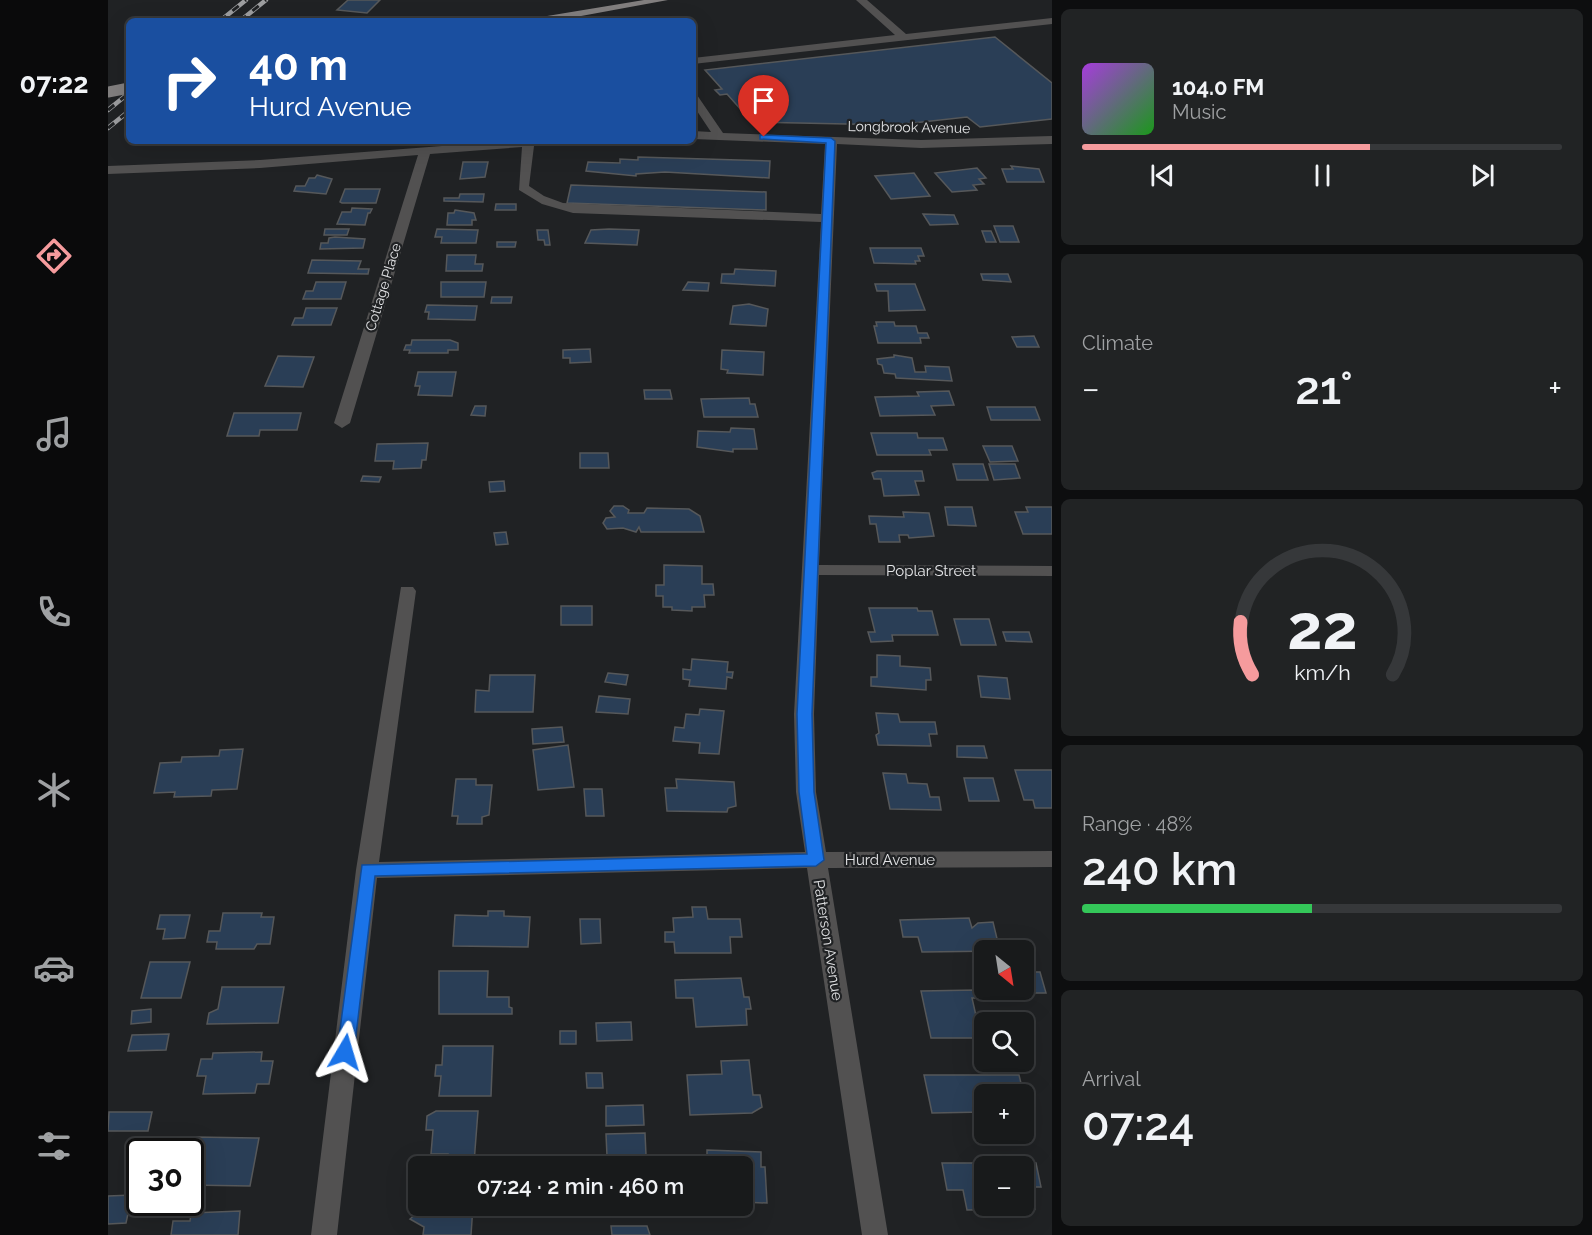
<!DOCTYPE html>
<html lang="en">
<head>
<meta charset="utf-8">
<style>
  :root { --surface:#181a1b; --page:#212324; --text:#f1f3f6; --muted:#9fa1a3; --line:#36383a; --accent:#f59b9d }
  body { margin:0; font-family:Raleway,sans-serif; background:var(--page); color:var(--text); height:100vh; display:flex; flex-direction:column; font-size:22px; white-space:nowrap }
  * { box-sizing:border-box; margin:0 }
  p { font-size:20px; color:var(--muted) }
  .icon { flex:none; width:33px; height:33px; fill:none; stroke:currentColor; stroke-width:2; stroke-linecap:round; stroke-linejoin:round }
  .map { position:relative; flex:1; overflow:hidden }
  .drawer { display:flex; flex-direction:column; gap:9px; padding:9px; background:#0d0e0f; width:540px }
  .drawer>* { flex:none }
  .hud { position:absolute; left:18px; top:18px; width:570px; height:126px; border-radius:9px; box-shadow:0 6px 24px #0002,0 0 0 2px var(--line); background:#1a4fa0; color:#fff; overflow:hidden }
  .needle { width:39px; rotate:150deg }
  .controls { position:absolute; left:866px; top:940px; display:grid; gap:12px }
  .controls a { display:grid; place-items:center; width:60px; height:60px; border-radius:9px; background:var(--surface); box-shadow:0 6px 24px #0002,0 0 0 2px var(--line); font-size:30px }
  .speed { position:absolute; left:18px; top:1138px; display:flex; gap:12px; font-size:30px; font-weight:700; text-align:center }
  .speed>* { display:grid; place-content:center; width:78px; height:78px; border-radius:50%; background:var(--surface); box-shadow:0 6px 24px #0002,0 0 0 2px var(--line); line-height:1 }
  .speed .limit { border:3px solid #111; border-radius:9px; background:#fff; color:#111 }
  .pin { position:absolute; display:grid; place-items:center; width:51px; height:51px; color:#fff; margin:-62px -26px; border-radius:50% 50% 50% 0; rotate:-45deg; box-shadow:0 0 6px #0007 }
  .pin .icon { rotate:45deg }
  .me { position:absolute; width:66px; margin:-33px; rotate:7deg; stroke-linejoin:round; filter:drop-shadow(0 0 4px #0008) }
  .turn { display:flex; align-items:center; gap:21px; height:126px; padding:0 24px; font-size:27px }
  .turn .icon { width:78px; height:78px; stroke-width:2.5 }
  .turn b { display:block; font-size:42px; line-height:51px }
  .big { font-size:45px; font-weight:600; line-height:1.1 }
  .drawer .card { flex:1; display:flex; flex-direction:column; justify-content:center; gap:9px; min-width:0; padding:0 21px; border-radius:9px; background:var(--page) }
  .drawer .dial { align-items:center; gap:0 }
  .dial svg { height:156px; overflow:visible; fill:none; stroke:var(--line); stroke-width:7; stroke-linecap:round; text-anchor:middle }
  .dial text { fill:var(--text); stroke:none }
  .song { display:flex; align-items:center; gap:18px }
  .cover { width:72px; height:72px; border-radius:9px; background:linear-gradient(135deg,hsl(280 70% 55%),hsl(120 70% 35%)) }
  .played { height:6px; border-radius:3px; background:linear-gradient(90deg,var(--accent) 60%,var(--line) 60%) }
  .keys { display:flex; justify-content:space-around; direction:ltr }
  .heat { display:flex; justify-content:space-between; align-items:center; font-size:33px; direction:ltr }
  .charge { height:9px; border-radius:4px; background:linear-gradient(90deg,#34c759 48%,var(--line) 0) }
  .trip { position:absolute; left:300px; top:1156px; width:345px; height:60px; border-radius:9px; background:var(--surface); box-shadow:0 6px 24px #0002,0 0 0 2px var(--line); font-weight:600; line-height:60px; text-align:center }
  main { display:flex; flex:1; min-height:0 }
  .dock { display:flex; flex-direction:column; width:108px; justify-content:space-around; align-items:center; background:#0a0a0b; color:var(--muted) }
  .dock .icon { width:42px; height:42px }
  .dock .on { color:var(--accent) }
  .dock b { font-size:27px; color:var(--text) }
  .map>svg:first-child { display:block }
  .building { fill:#2a3e56; stroke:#56585a; stroke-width:1.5; fill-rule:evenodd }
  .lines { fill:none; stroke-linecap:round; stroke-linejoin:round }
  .minor { fill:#525151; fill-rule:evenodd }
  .major { fill:#827f7f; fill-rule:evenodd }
  .rail-casing { stroke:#9d9ea0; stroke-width:4.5 }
  .rail { stroke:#202224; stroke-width:3; stroke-dasharray:8; stroke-linecap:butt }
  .major-bridge { stroke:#827f7f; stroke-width:11 }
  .route { fill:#1a73e8; stroke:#114b97; stroke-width:1.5 }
  .labels { text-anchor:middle; stroke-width:4.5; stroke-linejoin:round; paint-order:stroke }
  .far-street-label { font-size:14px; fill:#e3e4e6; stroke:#202224 }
  .street-label { font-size:15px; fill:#e3e4e6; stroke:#202224 }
</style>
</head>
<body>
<main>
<nav class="dock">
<b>07:22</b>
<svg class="icon on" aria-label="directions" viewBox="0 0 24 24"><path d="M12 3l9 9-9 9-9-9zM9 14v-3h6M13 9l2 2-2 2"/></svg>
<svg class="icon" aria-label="music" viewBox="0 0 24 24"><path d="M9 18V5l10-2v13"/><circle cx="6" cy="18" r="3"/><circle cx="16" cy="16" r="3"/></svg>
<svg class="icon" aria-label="phone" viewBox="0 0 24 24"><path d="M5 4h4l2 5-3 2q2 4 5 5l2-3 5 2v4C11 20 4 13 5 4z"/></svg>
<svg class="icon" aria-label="climate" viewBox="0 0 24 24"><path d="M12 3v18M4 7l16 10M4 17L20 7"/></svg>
<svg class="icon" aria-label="car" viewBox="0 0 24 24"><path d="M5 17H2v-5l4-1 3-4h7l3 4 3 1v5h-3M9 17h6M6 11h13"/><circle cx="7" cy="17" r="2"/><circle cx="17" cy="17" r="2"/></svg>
<svg class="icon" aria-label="filters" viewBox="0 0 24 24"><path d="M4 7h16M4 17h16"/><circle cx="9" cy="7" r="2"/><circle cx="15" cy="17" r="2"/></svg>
</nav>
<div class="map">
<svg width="944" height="1235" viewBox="0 0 944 1235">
  <rect width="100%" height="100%" fill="#202224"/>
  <path class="building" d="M 240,0 L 272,0 L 259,13 L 229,10 Z
    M 887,37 L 944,83 L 944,119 L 872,127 L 859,117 L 787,125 L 644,122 L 619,94 L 612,95 L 607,90 L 614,89 L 597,70 Z
    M 530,157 L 662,161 L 661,178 L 557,172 L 528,174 L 528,176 L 478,171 L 480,162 L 512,163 L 512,159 L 530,160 Z
    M 355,162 L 380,162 L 377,177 L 352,179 Z
    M 903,166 L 931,169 L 936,182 L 899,182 L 894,169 L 905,169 Z
    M 869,168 L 878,178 L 871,179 L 876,184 L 865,185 L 869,190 L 844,192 L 827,173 Z
    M 806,173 L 822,196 L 783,199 L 767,176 Z
    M 209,175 L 224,179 L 218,194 L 186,191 L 188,186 L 197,186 L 201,178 L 207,178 Z
    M 463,185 L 658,192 L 658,210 L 459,203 Z
    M 237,189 L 272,189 L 268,203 L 234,203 L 232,202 Z
    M 352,194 L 376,194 L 375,202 L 336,201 L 336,198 L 351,198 Z
    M 388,204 L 408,204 L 408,210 L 387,210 Z
    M 244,208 L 264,209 L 262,213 L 260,213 L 257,225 L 229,224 L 234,212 L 243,212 Z
    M 347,210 L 366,213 L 368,220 L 364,220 L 364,225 L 339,225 L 340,213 L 346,213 Z
    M 815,214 L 846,215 L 850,224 L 822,225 Z
    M 886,226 L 905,226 L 911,242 L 892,242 Z
    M 217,229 L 241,229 L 239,235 L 216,235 Z
    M 329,229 L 370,230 L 368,243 L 333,243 L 334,237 L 327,237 Z
    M 501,229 L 531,230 L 529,245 L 477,243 L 483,230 Z
    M 429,230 L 440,230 L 442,245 L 437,245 L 436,240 L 430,240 Z
    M 874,231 L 883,231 L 888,242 L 878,242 Z
    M 227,237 L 257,239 L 255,248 L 212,249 L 213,243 L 220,243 L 221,238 Z
    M 389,242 L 408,242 L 407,247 L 389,247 Z
    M 762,248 L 813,248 L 816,256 L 810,256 L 812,261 L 807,261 L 808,264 L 766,263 Z
    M 339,255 L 368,255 L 367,264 L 375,264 L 374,271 L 338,271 Z
    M 204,260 L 253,261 L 250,269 L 261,269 L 260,274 L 200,273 Z
    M 627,269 L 668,271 L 667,286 L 613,283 L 614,274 L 626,274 Z
    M 873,274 L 900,274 L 903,282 L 875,280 Z
    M 208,282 L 238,282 L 233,299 L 195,299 L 198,291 L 205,291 Z
    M 333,282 L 378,282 L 376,297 L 333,297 Z
    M 580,282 L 601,283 L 600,291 L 575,290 Z
    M 767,284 L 807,284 L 817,310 L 781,311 L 780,291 L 769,291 Z
    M 384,297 L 404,297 L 403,303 L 383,303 Z
    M 641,304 L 660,309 L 658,326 L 622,324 L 625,306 Z
    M 319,305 L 369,306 L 367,320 L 320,319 L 321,312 L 317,312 Z
    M 198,308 L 229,308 L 223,325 L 184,325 L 187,318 L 195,318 Z
    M 768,322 L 786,322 L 787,326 L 808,326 L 810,333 L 819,333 L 821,338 L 812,338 L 813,343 L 770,343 L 766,326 L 769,326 Z
    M 926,336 L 931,347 L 909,347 L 904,337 Z
    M 304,340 L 342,340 L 350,343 L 350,350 L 340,350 L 340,353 L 301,353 L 302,350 L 296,350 L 298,345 L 303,345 Z
    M 482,349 L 483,362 L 462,363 L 462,358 L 455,358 L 455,350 Z
    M 614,350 L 656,352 L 655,375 L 619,373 L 620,370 L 613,369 Z
    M 786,355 L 804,358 L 807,372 L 818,372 L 817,366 L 841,367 L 844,381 L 788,378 L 787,374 L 776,373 L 774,365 L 770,364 L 769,359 L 786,357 Z
    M 170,356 L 206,357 L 195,387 L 157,386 Z
    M 310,372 L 348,372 L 344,396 L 310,395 L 312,386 L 307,386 Z
    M 536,390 L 562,390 L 564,399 L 537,399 Z
    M 841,391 L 846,405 L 823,406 L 827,415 L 772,416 L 767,397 L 811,396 L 809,392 Z
    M 641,398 L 642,404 L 647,404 L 650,417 L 596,417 L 593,399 Z
    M 367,406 L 378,406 L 377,416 L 363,415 Z
    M 879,407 L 927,407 L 932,420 L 883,420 Z
    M 126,413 L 193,413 L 189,430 L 152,430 L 151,436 L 119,436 Z
    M 623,428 L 646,429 L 649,449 L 625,449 L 625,452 L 589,447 L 590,431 L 622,432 Z
    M 763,433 L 809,433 L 810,438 L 835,438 L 839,450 L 821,450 L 823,455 L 769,455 Z
    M 320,443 L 318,460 L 314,460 L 313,468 L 285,469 L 286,461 L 267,461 L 269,444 Z
    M 875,446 L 904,446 L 910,461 L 882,462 Z
    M 472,453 L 500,453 L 501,468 L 472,468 Z
    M 845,464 L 875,464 L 880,480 L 849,480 Z
    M 881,464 L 907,464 L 912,478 L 886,480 Z
    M 769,471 L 814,471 L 816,481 L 807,481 L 811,495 L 776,496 L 773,479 L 766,479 L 764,473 Z
    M 255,476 L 273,477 L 271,482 L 253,481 Z
    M 396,481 L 397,491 L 382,492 L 381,482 Z
    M 506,506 L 515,506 L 521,510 L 520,513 L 536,513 L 539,508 L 581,509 L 592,516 L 596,532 L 533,532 L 531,527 L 528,532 L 515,528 L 499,529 L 495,523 L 498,518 L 507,517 L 502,511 Z
    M 837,507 L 864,507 L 868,526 L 840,525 Z
    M 918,507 L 944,507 L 944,534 L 915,534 L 907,512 L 920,512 Z
    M 795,512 L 821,513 L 826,536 L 801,538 L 800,535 L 791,535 L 792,542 L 771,542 L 768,524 L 762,524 L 761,516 L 796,517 Z
    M 398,532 L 400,544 L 388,545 L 386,533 Z
    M 556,565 L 594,566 L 594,584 L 605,584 L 606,595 L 596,595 L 597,607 L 584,607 L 584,611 L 564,610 L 564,607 L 555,607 L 555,596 L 548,596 L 548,585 L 556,585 Z
    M 453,606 L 484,606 L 484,625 L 453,625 Z
    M 761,608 L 809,608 L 810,611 L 824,611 L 830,635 L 784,635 L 785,641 L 763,642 L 760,632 L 767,632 Z
    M 846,619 L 881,619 L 888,645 L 853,645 Z
    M 895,632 L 921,632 L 924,642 L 898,641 Z
    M 769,655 L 792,656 L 792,666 L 822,668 L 823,680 L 818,680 L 818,690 L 763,686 L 763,677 L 769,677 Z
    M 584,659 L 620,662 L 619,672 L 625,672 L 624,678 L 619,677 L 618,689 L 581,686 L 582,680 L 575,679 L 575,669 L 583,670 Z
    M 500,673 L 520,675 L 518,685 L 497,682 Z
    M 382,675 L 427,675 L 425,712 L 367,712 L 368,690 L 381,691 Z
    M 870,676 L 899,678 L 902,699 L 873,697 Z
    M 491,696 L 522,699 L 520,714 L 488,712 Z
    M 592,709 L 616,711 L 611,754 L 591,753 L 592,743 L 565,741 L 567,727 L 576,728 L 578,714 L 591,715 Z
    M 768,713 L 790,714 L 792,722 L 827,722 L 829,734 L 821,734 L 823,746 L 770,745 L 768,735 L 771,733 Z
    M 454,727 L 456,742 L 425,744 L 424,729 Z
    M 460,745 L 466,787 L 430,790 L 425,750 Z
    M 849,746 L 876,746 L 879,758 L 849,757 Z
    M 135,749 L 129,789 L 104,790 L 103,796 L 66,797 L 67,792 L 46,793 L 52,763 L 73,762 L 74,757 L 111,756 L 112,750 Z
    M 907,770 L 944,770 L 944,808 L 927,808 L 925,800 L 916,800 Z
    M 775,773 L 798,774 L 800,783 L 819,784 L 822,797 L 831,797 L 833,810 L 782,809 Z
    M 856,778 L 885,778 L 891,801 L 861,801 Z
    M 348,779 L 368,779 L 368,785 L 384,785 L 381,815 L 374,817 L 374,824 L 349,824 L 350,816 L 344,816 Z
    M 568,779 L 626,782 L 628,806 L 620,808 L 619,812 L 559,811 L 557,788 L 569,788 Z
    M 476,789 L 494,789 L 496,816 L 478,816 Z
    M 584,907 L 598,907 L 600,919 L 632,919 L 634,937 L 622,937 L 623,953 L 567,953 L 566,942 L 557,942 L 557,932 L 566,932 L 565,918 L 585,917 Z
    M 380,911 L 396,911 L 396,916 L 422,917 L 420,947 L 345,946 L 347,915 L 380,916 Z
    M 115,913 L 154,913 L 153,917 L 166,917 L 162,944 L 149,944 L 146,949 L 108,949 L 109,942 L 99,942 L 101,931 L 112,931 Z
    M 52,915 L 82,915 L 77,938 L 55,939 L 57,929 L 49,929 Z
    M 861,918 L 864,928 L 870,923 L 885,922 L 892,951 L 814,952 L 810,937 L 795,937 L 792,920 Z
    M 472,919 L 492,919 L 493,943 L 473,944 Z
    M 42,962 L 82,962 L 73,998 L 33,998 Z
    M 331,971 L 380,971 L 379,997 L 401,997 L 401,1007 L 404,1008 L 404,1014 L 331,1014 Z
    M 915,972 L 932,972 L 938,993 L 898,993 L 898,990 L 915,990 Z
    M 633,978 L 636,997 L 641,997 L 643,1009 L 638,1009 L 639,1025 L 588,1027 L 585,998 L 568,998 L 567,980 Z
    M 114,987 L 176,987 L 170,1023 L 99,1024 L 101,1013 L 110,1009 Z
    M 869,990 L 871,998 L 864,998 L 873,1038 L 823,1038 L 813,991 Z
    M 43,1009 L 43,1022 L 23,1024 L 24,1011 Z
    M 523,1022 L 524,1040 L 489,1041 L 488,1023 Z
    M 452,1031 L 468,1031 L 468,1044 L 452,1044 Z
    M 61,1034 L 58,1050 L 20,1051 L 24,1035 Z
    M 335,1046 L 385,1046 L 383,1096 L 331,1096 L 333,1076 L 327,1076 L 328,1065 L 334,1065 Z
    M 154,1052 L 153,1061 L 165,1061 L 161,1084 L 149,1084 L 147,1093 L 95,1094 L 98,1076 L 89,1076 L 93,1059 L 104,1059 L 105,1053 Z
    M 641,1060 L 645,1095 L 652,1095 L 654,1107 L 644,1113 L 582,1115 L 579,1075 L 614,1074 L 613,1061 Z
    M 478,1073 L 494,1073 L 495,1088 L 479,1088 Z
    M 816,1075 L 911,1075 L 920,1112 L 915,1112 L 915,1095 L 876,1095 L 876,1112 L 824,1113 Z
    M 535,1105 L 536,1125 L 498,1126 L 498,1106 Z
    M 328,1111 L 370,1111 L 366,1163 L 339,1163 L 340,1154 L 323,1154 L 325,1130 L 318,1130 L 319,1116 Z
    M 1,1112 L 44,1112 L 40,1131 L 0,1131 Z
    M 537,1133 L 538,1155 L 499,1156 L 498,1134 Z
    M 87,1137 L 151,1138 L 142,1186 L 82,1185 L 82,1156 Z
    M 599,1150 L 653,1152 L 653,1167 L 657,1167 L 659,1203 L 634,1202 L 634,1167 L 599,1167 Z
    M 422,1158 L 461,1158 L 461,1167 L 422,1167 Z
    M 834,1163 L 928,1163 L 933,1187 L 922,1187 L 927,1209 L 859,1210 L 855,1190 L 839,1190 ZM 876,1167 L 915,1167 L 915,1206 L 876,1206 Z
    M 24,1195 L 18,1223 L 0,1224 L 0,1196 Z
    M 317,1206 L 365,1206 L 363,1235 L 315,1235 L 316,1227 L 302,1219 Z
    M 132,1211 L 130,1235 L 63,1235 L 65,1221 L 82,1221 L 83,1213 Z
    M 503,1226 L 539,1226 L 542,1235 L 504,1235 Z"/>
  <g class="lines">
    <path class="minor" d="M 748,0 L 759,0 L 798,34 L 944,18 L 944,24 L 585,64 L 585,58 L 787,35 Z
      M 585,94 L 589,95 L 615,133 L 813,140 L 944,136 L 944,144 L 813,148 L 729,144 L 711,565 L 944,566 L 944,576 L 711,575 L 706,714 L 708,792 L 718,852 L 944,851 L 944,867 L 720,868 L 780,1235 L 754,1235 L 699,868 L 269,878 L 229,1235 L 203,1235 L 248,870 L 293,587 L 305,587 L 308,591 L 271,862 L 697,852 L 688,792 L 686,714 L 713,222 L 465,213 L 434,204 L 411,190 L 414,147 L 322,154 L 242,423 L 234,428 L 226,423 L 310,155 L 152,168 L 0,174 L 0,166 L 152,160 L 399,141 L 451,141 L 445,145 L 426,146 L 421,186 L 436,196 L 455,203 L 713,214 L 717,144 L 585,139 L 585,131 L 603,132 L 585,105 Z"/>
    <path class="major" d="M 536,0 L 560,0 L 446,21 L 422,21 L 427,18 Z"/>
    <g class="rail-casing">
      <path id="rail" d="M 112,21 L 138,0
        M 132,21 L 158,0
        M 0,110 L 21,93
        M 0,128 L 21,111"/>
    </g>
    <use href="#rail" class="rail"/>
    <path class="major-bridge" d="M 0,92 L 21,88"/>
  </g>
  <path class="route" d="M 656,135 L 723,138 L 727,141 L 704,714 L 706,792 L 716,860 L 708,866 L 267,876 L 246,1052 L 244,1058 L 237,1060 L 231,1058 L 229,1052 L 254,865 L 699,854 L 691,792 L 689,714 L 718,143 L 652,139 L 652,135 Z"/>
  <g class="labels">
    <g class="far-street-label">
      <text transform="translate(801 127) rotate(1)" y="5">Longbrook Avenue</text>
      <text transform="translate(275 287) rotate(-73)" y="5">Cottage Place</text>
    </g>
    <g class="street-label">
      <text x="823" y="576">Poplar Street</text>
      <text x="782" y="865">Hurd Avenue</text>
      <text transform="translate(720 940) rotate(81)" y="5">Patterson Avenue</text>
    </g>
  </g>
</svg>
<div class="controls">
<a><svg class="needle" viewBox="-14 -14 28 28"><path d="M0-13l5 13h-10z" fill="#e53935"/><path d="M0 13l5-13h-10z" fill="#9fa1a3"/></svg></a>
<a><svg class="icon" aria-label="search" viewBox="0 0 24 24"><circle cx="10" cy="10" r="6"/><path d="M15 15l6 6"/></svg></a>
<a>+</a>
<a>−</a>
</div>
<div class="speed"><div class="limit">30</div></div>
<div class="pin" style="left:656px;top:137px;background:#d93025"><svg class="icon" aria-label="arrive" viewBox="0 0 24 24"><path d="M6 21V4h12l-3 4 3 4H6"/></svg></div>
<svg class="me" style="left:237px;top:1052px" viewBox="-20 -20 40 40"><path d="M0-17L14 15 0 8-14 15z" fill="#1a73e8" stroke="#fff" stroke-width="4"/></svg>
<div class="trip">07:24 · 2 min · 460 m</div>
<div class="hud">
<div class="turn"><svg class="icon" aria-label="right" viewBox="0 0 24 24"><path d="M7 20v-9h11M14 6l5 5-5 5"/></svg><div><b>40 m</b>Hurd Avenue</div></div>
</div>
</div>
<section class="drawer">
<div class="card">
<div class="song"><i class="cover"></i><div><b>104.0 FM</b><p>Music</p></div></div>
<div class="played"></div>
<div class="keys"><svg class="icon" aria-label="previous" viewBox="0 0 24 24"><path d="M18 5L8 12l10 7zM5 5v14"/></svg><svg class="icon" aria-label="pause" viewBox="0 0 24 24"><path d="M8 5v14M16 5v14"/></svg><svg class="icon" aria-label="next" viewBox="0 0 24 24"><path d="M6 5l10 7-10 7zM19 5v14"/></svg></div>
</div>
<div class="card"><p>Climate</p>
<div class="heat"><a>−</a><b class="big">21°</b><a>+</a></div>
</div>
<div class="card dial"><svg viewBox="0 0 100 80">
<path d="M14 69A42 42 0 1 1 86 69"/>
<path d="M14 69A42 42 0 0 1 8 42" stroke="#f59b9d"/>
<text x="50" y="56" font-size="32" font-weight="700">22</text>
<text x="50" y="72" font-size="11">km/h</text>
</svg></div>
<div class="card"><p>Range · 48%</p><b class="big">240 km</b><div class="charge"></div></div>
<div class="card"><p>Arrival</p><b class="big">07:24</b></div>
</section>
</main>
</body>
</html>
